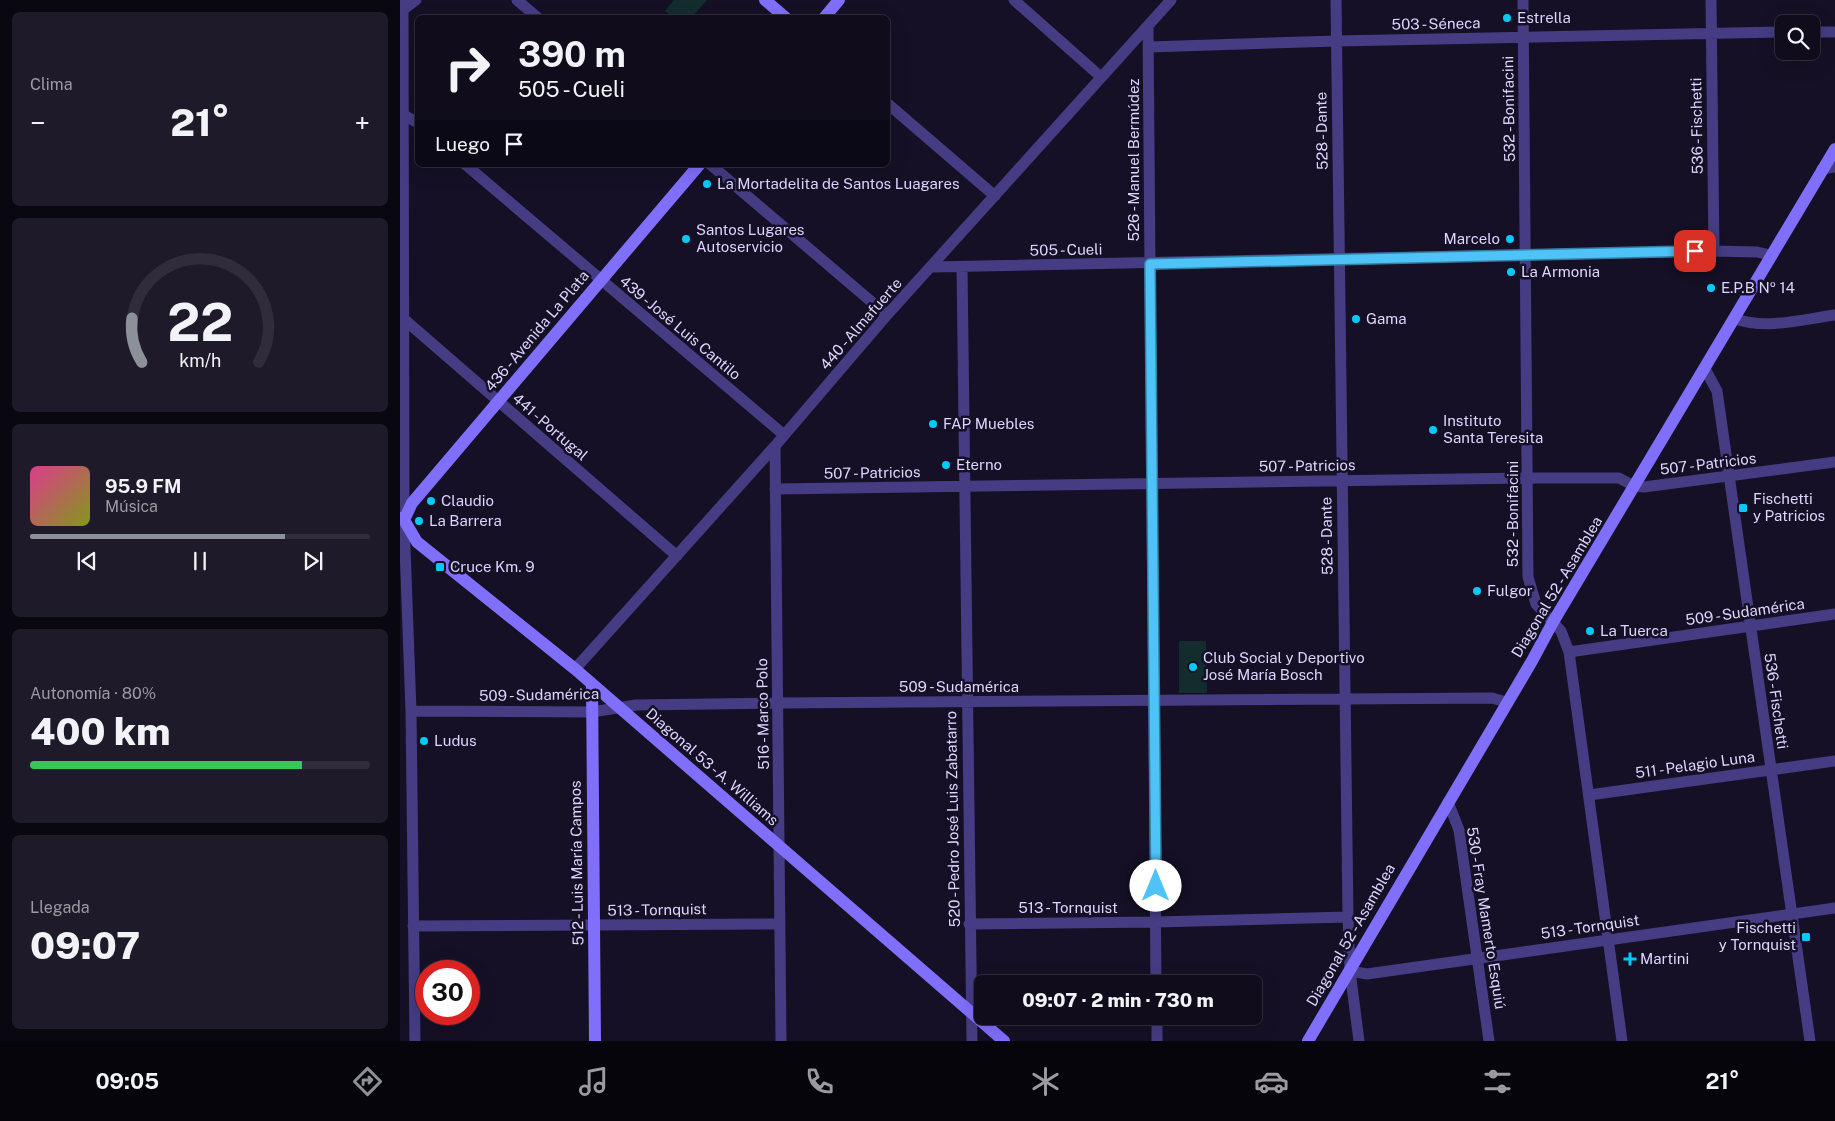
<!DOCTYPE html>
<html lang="es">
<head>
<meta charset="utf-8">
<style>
  :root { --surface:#100c1c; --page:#1e1a29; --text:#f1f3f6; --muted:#9c9ba3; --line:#302c3b; --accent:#8c9099 }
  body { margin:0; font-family:"Public Sans",sans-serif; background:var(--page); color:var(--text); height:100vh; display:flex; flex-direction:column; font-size:19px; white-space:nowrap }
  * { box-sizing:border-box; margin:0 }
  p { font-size:16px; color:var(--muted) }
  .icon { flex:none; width:28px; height:28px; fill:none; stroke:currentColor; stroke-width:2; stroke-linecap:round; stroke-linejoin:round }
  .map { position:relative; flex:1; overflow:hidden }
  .drawer { display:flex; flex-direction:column; gap:12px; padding:12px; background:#09070f; width:400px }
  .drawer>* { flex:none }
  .banner { position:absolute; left:15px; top:15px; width:475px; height:152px; border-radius:8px; box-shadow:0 5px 20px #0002,0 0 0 1px var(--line); background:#100c1c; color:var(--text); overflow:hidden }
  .controls { position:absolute; left:1375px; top:15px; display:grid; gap:10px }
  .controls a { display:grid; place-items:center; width:45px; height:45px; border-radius:8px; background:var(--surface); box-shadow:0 5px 20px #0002,0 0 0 1px var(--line); font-size:25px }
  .speed { position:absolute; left:15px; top:960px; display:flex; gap:10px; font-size:25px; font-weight:700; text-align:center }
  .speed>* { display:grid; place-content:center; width:65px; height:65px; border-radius:50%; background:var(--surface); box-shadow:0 5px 20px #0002,0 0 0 1px var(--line); line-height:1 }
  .speed .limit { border:8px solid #d22; background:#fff; color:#111 }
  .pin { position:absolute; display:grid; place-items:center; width:42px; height:42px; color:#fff; margin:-21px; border-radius:10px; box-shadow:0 2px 8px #0006 }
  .me { position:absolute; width:55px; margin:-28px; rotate:0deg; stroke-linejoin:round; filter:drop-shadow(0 0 4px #0008) }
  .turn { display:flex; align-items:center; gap:18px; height:105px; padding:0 20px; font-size:22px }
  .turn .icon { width:65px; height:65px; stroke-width:2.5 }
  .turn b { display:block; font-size:35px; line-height:42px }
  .then { display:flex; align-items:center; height:48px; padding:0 20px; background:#0003; gap:10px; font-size:19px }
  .big { font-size:38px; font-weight:800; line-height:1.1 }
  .drawer .widget { flex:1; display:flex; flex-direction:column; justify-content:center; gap:8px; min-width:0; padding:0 18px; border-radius:8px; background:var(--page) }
  .drawer .dial { align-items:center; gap:0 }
  .dial svg { height:130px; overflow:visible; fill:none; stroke:var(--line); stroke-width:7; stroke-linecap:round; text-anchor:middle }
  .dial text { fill:var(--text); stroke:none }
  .song { display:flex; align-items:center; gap:15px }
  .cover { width:60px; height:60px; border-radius:8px; background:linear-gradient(135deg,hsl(330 70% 55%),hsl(70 70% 35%)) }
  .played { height:5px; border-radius:2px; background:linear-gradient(90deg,var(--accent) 75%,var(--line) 75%) }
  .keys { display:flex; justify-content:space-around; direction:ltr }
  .heat { display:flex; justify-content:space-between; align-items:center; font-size:28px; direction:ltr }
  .charge { height:8px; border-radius:4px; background:linear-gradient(90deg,#34c759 80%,var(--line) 0) }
  .trip { position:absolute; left:574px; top:975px; width:288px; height:50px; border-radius:8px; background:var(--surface); box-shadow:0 5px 20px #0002,0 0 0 1px var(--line); font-weight:800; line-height:50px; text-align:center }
  .dock { display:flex; height:80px; justify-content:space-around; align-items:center; background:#06050b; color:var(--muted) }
  .dock .icon { width:35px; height:35px }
  .dock .active { color:var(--accent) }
  .dock b { font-size:22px; color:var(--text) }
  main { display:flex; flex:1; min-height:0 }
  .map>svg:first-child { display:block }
  .green { fill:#132d2f }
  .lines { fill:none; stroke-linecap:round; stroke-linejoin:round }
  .street { stroke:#453c83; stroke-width:11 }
  .secondary { stroke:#7f6ffb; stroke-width:12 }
  .route-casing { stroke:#337fa1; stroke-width:12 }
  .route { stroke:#4fc3f7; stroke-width:9 }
  .poi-dot { fill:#07c9f8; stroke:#151025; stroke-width:2 }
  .labels { text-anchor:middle; stroke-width:5; stroke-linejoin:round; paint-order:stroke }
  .poi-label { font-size:15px; fill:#ddd5fe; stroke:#151025; text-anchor:start }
  .street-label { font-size:15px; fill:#ddd5fe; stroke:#151025 }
</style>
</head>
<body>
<main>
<section class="drawer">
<div class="widget"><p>Clima</p>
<div class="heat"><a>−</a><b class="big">21°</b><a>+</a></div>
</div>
<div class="widget dial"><svg viewBox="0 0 100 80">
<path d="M14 69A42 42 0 1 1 86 69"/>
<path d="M14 69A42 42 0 0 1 8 42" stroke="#8c9099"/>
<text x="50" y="56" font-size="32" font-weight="700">22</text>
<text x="50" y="72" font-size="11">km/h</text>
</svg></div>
<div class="widget">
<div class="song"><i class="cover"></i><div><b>95.9 FM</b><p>Música</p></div></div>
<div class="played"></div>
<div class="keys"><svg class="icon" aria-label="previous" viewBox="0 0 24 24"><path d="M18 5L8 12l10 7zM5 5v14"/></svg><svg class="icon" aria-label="pause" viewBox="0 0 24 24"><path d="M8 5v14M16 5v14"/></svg><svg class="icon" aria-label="next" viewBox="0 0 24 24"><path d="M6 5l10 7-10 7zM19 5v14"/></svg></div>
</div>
<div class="widget"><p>Autonomía · 80%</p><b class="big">400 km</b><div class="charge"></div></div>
<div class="widget"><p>Llegada</p><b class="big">09:07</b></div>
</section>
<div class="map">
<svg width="1435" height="1041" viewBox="0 0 1435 1041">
  <rect width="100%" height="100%" fill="#151025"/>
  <path class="green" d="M 274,0 L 307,0 L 292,17 L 273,17 L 265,11 Z
    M 779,641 L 806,641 L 807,693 L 779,693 Z"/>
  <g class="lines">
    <path class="street" d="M 3,0 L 4,520 L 11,711 L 15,1041
      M 117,0 L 138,18
      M 614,0 L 701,77
      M 936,0 L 948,917 L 950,971 L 959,1041
      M 1123,0 L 1128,577 L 1136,604 L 1161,631 L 1169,652 L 1222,1041
      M 1311,0 L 1314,251
      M 3,10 L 16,0
      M 748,26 L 756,984
      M 1411,32 L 1435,32
      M 749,47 L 936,41 L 1384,32
      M 488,104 L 595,196
      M 4,115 L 18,123
      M 66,165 L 384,435
      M 311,165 L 487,315
      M 1422,169 L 1435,167
      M 532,267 L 1314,251 L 1357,252 L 1370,255
      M 562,267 L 572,1041
      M 1336,319 C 1366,330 1404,319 1435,315
      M 5,320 L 277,556
      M 1305,369 L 1317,391 L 1410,1041
      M 375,446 L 381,1041
      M 375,489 L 1128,478 L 1219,478 L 1234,486 L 1244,487 L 1435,462
      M 1169,652 L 1435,614
      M 175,669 L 375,446 L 487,315 L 771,0
      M 11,711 L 192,712 L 236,705 L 378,703 L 1092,698 L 1106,702
      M 1189,795 L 1435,761
      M 1048,802 L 1059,830 L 1089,1041
      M 569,924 L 756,922 L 948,917
      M 13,926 L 380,924
      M 950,971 L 967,974 L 1435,908
      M 757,1016 L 757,1041"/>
    <path class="secondary" d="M 365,0 L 386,18
      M 424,18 L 439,0
      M 0,518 L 4,520 L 17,542 L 175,669 L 604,1041
      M 4,520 L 12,503 L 299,165
      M 192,684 L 195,1041
      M 908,1041 L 1132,661 L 1153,622 L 1435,149"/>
  </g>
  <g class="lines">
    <g class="route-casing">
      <path id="route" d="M 756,886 L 750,264 L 1295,251"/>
    </g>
    <use href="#route" class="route"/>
  </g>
  <g class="poi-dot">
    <circle cx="1107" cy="18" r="5"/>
    <circle cx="307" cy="184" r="5"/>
    <circle cx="286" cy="239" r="5"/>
    <circle cx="1110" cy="239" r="5"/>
    <circle cx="1111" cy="272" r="5"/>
    <circle cx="1311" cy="288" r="5"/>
    <circle cx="956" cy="319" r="5"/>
    <circle cx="533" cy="424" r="5"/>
    <circle cx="1033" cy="430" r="5"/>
    <circle cx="546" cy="465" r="5"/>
    <circle cx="31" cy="501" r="5"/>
    <rect x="1338" y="503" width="10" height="10" rx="2.5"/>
    <circle cx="19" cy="521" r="5"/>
    <rect x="35" y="562" width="10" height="10" rx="2.5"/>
    <circle cx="1077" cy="591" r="5"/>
    <circle cx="1190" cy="631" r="5"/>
    <circle cx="793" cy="667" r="5"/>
    <circle cx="24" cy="741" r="5"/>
    <rect x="1401" y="932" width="10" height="10" rx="2.5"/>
    <path d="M1227.5 951.5h5v5h5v5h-5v5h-5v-5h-5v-5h5z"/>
  </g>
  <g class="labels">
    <g class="poi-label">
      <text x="1117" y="23">Estrella</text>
      <text x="317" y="189">La Mortadelita de Santos Luagares</text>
      <text x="296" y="235">Santos Lugares<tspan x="296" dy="17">Autoservicio</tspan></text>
      <text x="1100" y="244" text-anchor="end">Marcelo</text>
      <text x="1121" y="277">La Armonia</text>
      <text x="1321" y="293">E.P.B Nº 14</text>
      <text x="966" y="324">Gama</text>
      <text x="1043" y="426">Instituto<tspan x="1043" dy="17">Santa Teresita</tspan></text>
      <text x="543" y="429">FAP Muebles</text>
      <text x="556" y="470">Eterno</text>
      <text x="1353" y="504">Fischetti<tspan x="1353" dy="17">y Patricios</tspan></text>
      <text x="41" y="506">Claudio</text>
      <text x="29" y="526">La Barrera</text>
      <text x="50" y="572">Cruce Km. 9</text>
      <text x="1087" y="596">Fulgor</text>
      <text x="1200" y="636">La Tuerca</text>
      <text x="803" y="663">Club Social y Deportivo<tspan x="803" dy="17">José María Bosch</tspan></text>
      <text x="34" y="746">Ludus</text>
      <text x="1396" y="933" text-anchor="end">Fischetti<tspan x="1396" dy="17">y Tornquist</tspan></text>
      <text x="1240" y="964">Martini</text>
    </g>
    <g class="street-label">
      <text transform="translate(1036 24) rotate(-1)" y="5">503 - Séneca</text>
      <text transform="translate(1109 109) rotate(-91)" y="5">532 - Bonifacini</text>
      <text transform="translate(1297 126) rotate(-91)" y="5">536 - Fischetti</text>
      <text transform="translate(922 131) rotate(-91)" y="5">528 - Dante</text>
      <text transform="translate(734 160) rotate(-90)" y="5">526 - Manuel Bermúdez</text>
      <text transform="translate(666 250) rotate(-1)" y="5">505 - Cueli</text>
      <text transform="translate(461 324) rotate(-49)" y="5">440 - Almafuerte</text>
      <text transform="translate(280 328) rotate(40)" y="5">439 - José Luis Cantilo</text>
      <text transform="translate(137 331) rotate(-50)" y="5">436 - Avenida La Plata</text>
      <text transform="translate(150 427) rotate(41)" y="5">441 - Portugal</text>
      <text transform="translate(1308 464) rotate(-7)" y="5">507 - Patricios</text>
      <text transform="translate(907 466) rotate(-1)" y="5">507 - Patricios</text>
      <text transform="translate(472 473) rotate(-1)" y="5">507 - Patricios</text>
      <text transform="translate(1113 514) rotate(-90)" y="5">532 - Bonifacini</text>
      <text transform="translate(927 536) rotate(-91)" y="5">528 - Dante</text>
      <text transform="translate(1157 587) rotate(-59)" y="5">Diagonal 52 - Asamblea</text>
      <text transform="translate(1345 612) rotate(-8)" y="5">509 - Sudamérica</text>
      <text x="559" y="692">509 - Sudamérica</text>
      <text transform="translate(139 695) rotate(-1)" y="5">509 - Sudamérica</text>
      <text transform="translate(1376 701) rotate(82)" y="5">536 - Fischetti</text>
      <text transform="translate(363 714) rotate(-91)" y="5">516 - Marco Polo</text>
      <text transform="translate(1295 765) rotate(-8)" y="5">511 - Pelagio Luna</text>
      <text transform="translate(312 767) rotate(41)" y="5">Diagonal 53 - A. Williams</text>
      <text transform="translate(553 819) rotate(-91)" y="5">520 - Pedro José Luis Zabatarro</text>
      <text transform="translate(177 863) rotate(-91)" y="5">512 - Luis María Campos</text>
      <text x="668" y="913">513 - Tornquist</text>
      <text transform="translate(257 910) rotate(-1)" y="5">513 - Tornquist</text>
      <text transform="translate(1086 918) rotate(81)" y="5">530 - Fray Mamerto Esquiú</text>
      <text transform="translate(1190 927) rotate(-8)" y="5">513 - Tornquist</text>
      <text transform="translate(951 935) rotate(-60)" y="5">Diagonal 52 - Asamblea</text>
    </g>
  </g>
</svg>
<div class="controls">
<a><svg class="icon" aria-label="search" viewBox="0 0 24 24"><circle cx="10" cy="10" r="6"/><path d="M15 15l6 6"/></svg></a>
</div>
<div class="speed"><div class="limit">30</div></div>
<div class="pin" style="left:1295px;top:251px;background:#d93025"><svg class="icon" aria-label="arrive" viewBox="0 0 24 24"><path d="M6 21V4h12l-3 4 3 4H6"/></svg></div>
<svg class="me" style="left:756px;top:886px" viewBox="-20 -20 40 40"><circle r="19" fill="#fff"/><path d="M0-13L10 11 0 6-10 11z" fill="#4fc3f7"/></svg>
<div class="trip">09:07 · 2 min · 730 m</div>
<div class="banner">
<div class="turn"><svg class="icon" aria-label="right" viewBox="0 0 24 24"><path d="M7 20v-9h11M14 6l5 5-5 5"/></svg><div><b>390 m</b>505 - Cueli</div></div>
<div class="then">Luego<svg class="icon" aria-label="arrive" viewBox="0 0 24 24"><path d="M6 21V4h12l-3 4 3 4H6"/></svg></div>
</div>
</div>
</main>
<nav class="dock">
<b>09:05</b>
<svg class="icon active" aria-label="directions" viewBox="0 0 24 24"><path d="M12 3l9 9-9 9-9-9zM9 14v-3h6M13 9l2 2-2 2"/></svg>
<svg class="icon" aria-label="music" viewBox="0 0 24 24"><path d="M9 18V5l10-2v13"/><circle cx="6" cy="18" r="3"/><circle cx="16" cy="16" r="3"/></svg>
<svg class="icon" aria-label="phone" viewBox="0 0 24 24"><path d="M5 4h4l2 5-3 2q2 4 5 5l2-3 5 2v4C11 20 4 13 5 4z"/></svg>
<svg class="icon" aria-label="climate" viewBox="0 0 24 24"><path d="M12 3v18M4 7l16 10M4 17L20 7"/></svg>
<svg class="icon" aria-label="car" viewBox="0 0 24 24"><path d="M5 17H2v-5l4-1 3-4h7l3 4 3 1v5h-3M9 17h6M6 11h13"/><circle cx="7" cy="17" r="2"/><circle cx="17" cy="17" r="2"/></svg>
<svg class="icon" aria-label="filters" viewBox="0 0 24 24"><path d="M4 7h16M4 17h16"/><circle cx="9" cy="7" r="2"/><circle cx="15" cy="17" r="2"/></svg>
<b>21°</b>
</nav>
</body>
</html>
